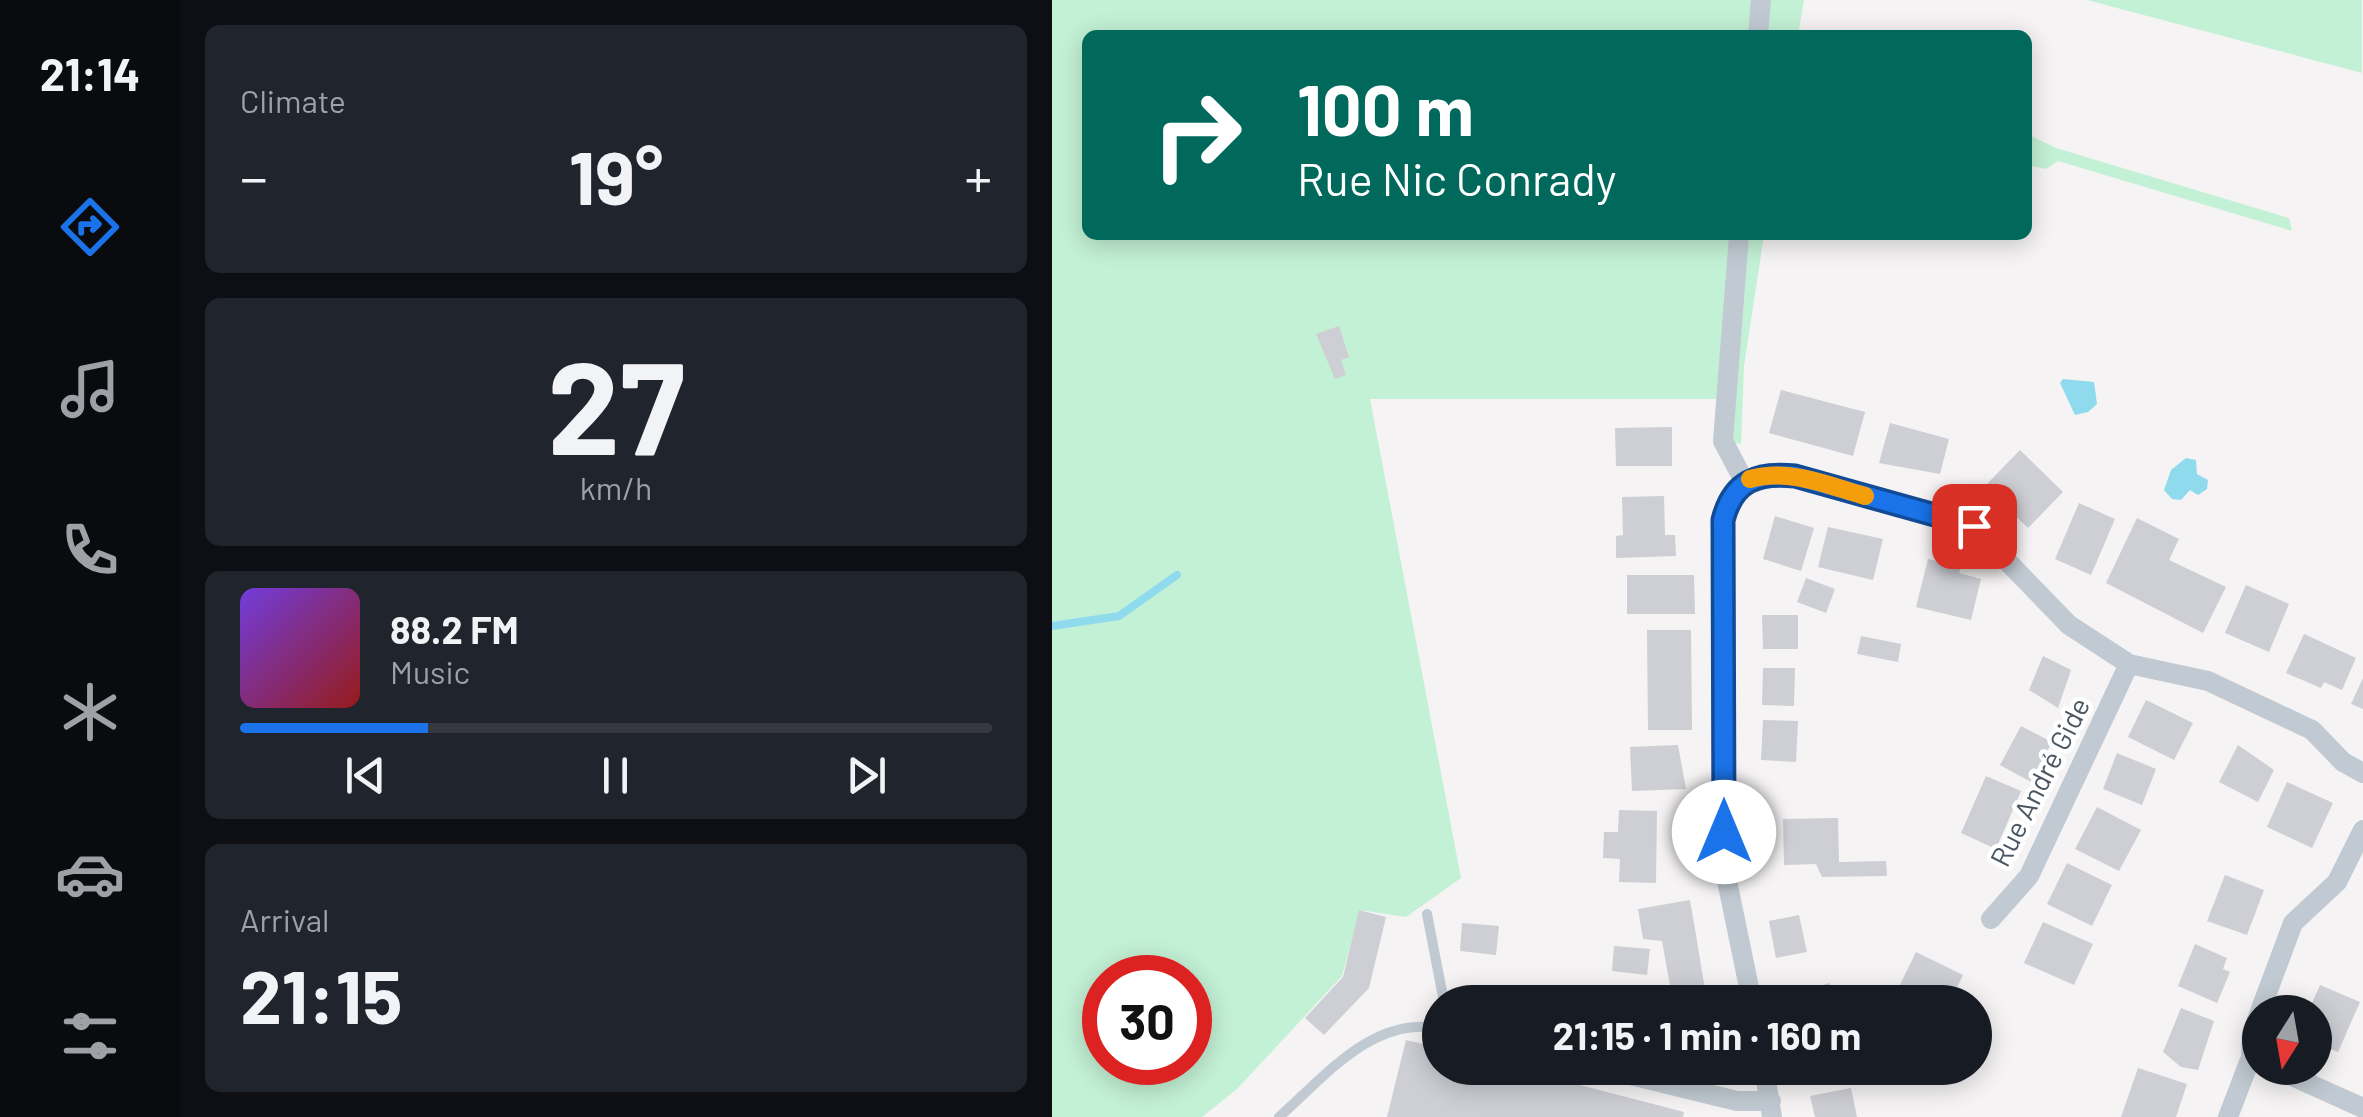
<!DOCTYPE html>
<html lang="en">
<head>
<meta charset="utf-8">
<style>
  :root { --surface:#171b24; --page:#20242c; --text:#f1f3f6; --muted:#9ea1a6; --line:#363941; --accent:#1a73e8 }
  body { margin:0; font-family:Barlow,sans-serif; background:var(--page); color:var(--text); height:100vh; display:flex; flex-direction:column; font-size:38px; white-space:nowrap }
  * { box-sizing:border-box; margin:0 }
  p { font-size:32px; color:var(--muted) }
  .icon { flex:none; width:55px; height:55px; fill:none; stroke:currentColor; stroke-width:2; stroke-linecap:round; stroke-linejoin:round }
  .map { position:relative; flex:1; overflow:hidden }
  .side { display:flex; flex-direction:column; gap:25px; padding:25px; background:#0d0f14; width:872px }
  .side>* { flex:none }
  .top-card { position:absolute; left:30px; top:30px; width:950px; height:210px; border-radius:15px; box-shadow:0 5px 25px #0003; background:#00695c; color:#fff; overflow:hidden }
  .needle { width:65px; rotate:191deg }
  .fabs { position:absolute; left:1190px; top:995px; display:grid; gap:20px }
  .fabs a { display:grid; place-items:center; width:90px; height:90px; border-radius:50%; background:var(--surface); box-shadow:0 5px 25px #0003; font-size:50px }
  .speed { position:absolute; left:30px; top:955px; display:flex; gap:20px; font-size:50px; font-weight:700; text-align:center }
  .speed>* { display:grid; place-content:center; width:130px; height:130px; border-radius:50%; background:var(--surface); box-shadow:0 5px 25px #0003; line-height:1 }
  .speed .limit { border:15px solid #d22; background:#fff; color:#111 }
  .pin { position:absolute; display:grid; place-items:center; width:85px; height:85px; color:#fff; margin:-42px; border-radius:20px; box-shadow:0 5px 15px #0006 }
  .me { position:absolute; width:110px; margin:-55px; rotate:0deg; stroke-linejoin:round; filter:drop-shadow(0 0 8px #0008) }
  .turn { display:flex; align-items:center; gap:35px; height:210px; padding:0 50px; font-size:45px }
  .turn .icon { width:130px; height:130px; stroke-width:2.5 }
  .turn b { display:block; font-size:70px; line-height:85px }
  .big { font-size:75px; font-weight:700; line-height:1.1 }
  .side .card { flex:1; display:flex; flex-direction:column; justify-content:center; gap:15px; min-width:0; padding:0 35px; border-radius:15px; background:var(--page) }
  .side .dial { align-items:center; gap:0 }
  .dial b { font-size:130px; line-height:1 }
  .song { display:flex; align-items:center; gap:30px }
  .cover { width:120px; height:120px; border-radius:15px; background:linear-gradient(135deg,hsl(260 70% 55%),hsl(0 70% 35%)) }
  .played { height:10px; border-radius:5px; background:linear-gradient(90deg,var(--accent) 25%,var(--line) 25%) }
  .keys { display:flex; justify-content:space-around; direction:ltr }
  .heat { display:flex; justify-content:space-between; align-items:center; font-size:55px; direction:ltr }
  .trip { position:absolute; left:370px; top:985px; width:570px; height:100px; border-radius:50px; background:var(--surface); box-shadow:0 5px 25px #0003; font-weight:700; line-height:100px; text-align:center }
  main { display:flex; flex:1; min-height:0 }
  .tabs { display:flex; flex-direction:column; width:180px; justify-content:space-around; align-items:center; background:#090b0e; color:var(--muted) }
  .tabs .icon { width:70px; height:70px }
  .tabs .selected { color:var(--accent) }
  .tabs b { font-size:45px; color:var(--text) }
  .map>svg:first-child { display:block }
  .green { fill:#c3f1d5; fill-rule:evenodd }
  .water { fill:#90daee }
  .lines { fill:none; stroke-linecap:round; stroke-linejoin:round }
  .stream { stroke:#90daee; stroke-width:8 }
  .building { fill:#cdcfd5 }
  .service { stroke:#c1cad2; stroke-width:10 }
  .minor { stroke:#c1cad2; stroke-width:20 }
  .route-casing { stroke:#114b97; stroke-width:25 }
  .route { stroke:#1a73e8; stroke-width:18 }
  .slow { stroke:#f59e0b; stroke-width:18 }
  .labels { text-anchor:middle; stroke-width:9; stroke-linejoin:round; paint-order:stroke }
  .street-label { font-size:28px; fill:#4a5661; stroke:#fff }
</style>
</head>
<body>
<main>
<nav class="tabs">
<b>21:14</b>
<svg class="icon selected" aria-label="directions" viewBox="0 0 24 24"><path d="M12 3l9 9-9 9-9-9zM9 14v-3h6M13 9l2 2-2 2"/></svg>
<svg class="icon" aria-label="music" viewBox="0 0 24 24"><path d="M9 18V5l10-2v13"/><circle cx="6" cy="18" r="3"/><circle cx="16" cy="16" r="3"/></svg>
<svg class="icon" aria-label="phone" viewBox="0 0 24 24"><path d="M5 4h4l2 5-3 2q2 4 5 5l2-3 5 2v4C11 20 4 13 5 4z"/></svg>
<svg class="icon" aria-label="climate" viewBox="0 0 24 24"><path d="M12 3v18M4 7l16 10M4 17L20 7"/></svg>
<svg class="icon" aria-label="car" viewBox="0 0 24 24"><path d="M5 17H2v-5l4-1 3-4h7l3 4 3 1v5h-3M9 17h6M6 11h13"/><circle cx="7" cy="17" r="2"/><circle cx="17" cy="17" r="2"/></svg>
<svg class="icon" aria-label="filters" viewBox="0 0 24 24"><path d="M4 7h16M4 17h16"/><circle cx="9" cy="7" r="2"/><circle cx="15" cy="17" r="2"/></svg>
</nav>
<section class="side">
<div class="card"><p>Climate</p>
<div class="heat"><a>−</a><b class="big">19°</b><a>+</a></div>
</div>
<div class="card dial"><b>27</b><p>km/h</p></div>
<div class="card">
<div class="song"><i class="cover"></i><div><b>88.2 FM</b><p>Music</p></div></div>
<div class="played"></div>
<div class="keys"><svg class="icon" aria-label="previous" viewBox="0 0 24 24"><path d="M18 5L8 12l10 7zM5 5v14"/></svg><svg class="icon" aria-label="pause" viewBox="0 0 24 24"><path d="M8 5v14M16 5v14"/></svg><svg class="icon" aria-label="next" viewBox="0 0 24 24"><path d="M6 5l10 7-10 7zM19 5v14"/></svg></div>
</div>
<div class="card"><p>Arrival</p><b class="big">21:15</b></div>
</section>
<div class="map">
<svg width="1311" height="1117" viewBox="0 0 1311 1117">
  <rect width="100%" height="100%" fill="#f5f3f3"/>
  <path class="green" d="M 0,0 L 752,0 L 746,35 L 35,35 L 35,235 L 712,235 L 692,366 L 689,444 L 671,441 L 671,399 L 318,399 L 409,878 L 354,917 L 308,910 L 290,976 L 185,1089 L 150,1117 L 0,1117 ZM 52,978 L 138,978 L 138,1062 L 52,1062 Z
    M 1035,0 L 1310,0 L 1310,73 Z
    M 975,134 L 1004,148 L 1237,218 L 1240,231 L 1006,161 L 994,169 L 975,165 Z"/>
  <path class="water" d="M 1011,379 L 1042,382 L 1045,404 L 1036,412 L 1023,415 L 1008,383 Z
    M 1134,458 L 1144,460 L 1145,474 L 1156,480 L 1155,489 L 1146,495 L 1138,490 L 1129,500 L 1120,499 L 1112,490 L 1119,470 Z"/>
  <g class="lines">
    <path class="stream" d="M 0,626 L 67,616 L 125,575"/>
  </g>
  <path class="building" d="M 287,326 L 297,357 L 289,360 L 294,375 L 283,379 L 264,334 Z
    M 729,390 L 813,412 L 801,456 L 717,433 Z
    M 838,423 L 897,439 L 888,474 L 827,463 Z
    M 620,427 L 620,466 L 564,466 L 563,428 Z
    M 968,450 L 1011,492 L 976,528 L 933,486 Z
    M 612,496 L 613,535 L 623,535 L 624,556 L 564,558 L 564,536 L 571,535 L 570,497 Z
    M 1027,503 L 1063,519 L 1039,575 L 1003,559 Z
    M 723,516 L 762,528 L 749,571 L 711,559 Z
    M 1085,518 L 1127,539 L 1117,560 L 1174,587 L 1151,633 L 1054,583 Z
    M 776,527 L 831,539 L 821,580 L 766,567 Z
    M 876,559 L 909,567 L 907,573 L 929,579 L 919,620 L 864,607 Z
    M 575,575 L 642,575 L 643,614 L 575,614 Z
    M 754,578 L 783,589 L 774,613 L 745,602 Z
    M 1194,585 L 1237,604 L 1217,652 L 1173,633 Z
    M 710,615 L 746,615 L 746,649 L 711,649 Z
    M 595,630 L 639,630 L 640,730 L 596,730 Z
    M 1252,634 L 1304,658 L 1290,690 L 1272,682 L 1269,688 L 1234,673 Z
    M 809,636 L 849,644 L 846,662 L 805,654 Z
    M 991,656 L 1019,670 L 1006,708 L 977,690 Z
    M 711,668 L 743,668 L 742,706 L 710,705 Z
    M 1311,678 L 1311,709 L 1299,704 Z
    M 1094,700 L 1141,723 L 1122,760 L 1076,737 Z
    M 711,720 L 746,721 L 744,762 L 709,760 Z
    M 969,726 L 1000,742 L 979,782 L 948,765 Z
    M 626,745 L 634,789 L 580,791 L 578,747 Z
    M 1186,745 L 1222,770 L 1206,802 L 1167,782 Z
    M 1065,753 L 1104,769 L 1090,805 L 1051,789 Z
    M 934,776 L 969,791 L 944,849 L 909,833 Z
    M 1235,782 L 1281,803 L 1260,848 L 1215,827 Z
    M 1045,807 L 1089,830 L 1067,871 L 1023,849 Z
    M 567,810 L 605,811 L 604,883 L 567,882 L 568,859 L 551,858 L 552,832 L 566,832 Z
    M 786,818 L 787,862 L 834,861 L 835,876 L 770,877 L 764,864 L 732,865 L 731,819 Z
    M 1015,863 L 1060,885 L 1040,926 L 995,904 Z
    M 1173,875 L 1212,890 L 1195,935 L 1155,921 Z
    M 638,900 L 644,935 L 655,1002 L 621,1002 L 610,941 L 591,939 L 586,909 Z
    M 307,910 L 334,917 L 317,988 L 272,1035 L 253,1018 L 291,977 Z
    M 747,915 L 755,952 L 724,958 L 717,921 Z
    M 991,922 L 1041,944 L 1022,985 L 972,963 Z
    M 410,923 L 447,926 L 444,955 L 408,951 Z
    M 1143,944 L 1175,958 L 1171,969 L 1178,972 L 1165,1003 L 1126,986 Z
    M 562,946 L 598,949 L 595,975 L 560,971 Z
    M 864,952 L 911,975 L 898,1002 L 854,1002 L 842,997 Z
    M 778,983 L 783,1002 L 733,1002 L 731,995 Z
    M 1268,985 L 1308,1002 L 1286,1052 L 1262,1042 L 1262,1012 L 1256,1012 Z
    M 1129,1008 L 1162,1021 L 1146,1070 L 1129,1067 L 1111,1052 Z
    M 354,1040 L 388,1048 L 388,1068 L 462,1068 L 632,1112 L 631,1117 L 335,1117 Z
    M 1086,1068 L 1135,1084 L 1124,1117 L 1069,1117 Z
    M 799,1088 L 805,1117 L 763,1117 L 758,1096 Z"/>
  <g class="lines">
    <path class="service" d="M 375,914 L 392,1002
      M 227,1117 C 273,1077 319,1017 386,1028"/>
    <path class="minor" d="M 706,35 L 709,0
      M 687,235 L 671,441 L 692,481
      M 692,481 L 717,473 L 743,476 L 921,526 L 1017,625 L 1077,664 L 1156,681 L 1260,730 L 1291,762 L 1311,773
      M 692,481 L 675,502 L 671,520 L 673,871 L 700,1002
      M 939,919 L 977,876 L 1077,664
      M 386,1028 L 388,1028
      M 550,1068 L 685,1101 L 719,1101
      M 712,1068 L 720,1117
      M 1222,1068 L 1311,1108
      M 1176,1117 L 1199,1057 L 1200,1033 L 1241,923 L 1285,882 L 1311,830"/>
  </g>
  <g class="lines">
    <g class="route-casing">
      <path id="route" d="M 672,832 L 671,520 C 681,481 705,472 743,476 L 922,526"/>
    </g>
    <use href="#route" class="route"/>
    <path class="slow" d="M 698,479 C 736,468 775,485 813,496"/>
  </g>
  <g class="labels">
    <g class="street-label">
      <text transform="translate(988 782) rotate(-63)" y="10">Rue André Gide</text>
    </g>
  </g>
</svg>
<div class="fabs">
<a><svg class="needle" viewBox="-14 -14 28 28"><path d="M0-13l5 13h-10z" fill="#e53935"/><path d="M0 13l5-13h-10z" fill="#9ea1a6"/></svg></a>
</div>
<div class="speed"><div class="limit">30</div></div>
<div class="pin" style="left:922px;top:526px;background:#d93025"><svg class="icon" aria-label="arrive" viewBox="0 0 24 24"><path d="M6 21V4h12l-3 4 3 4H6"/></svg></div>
<svg class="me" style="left:672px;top:832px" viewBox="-20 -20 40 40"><circle r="19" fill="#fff"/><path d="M0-13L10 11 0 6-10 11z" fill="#1a73e8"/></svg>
<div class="trip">21:15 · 1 min · 160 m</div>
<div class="top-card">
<div class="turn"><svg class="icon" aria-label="right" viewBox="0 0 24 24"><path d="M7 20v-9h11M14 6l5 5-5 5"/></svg><div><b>100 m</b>Rue Nic Conrady</div></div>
</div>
</div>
</main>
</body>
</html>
